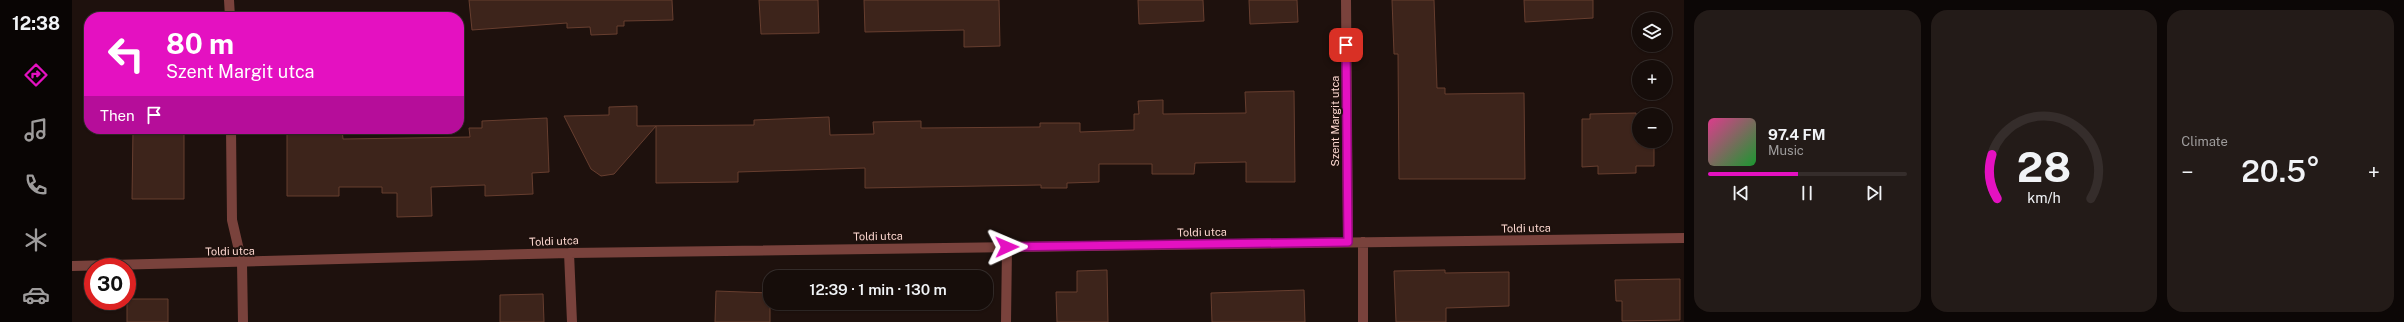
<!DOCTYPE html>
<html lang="en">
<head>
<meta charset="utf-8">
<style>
  :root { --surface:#160d0a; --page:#231b18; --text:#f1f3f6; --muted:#9e9c9c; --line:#352d2b; --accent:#e411c1 }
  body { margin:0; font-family:"Public Sans",sans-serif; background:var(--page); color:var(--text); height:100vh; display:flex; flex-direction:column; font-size:15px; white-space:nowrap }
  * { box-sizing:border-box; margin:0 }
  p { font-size:13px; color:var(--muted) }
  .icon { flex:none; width:22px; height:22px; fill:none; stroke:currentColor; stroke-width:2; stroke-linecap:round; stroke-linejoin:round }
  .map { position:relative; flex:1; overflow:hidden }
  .side { display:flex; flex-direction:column; gap:10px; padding:10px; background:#0c0706; width:720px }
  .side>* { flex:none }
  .guide { position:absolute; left:12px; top:12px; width:380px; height:122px; border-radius:16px; box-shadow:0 1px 3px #0004,0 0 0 1px var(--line); background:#e411c1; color:#fff; overflow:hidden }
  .buttons { position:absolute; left:1560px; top:12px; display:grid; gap:8px }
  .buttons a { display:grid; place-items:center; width:40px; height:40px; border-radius:50%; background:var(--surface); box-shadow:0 1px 3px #0004,0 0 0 1px var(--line); font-size:20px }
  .speed { position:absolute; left:12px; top:258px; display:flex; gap:8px; font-size:20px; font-weight:700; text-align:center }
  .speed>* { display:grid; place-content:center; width:52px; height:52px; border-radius:50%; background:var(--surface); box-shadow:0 1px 3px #0004,0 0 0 1px var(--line); line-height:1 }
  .speed .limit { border:6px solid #d22; background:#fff; color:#111 }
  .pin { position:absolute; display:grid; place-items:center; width:34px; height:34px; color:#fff; margin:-17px; border-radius:8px; box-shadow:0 2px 6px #0006 }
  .me { position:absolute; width:44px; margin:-22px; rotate:89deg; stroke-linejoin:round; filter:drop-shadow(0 0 3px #0008) }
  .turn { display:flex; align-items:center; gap:14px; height:84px; padding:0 16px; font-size:18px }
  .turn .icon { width:52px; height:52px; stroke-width:2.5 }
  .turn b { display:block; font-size:28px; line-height:34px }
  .then { display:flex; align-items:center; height:38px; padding:0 16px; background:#0003; gap:8px; font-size:15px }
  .big { font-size:30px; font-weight:600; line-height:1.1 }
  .side .card { flex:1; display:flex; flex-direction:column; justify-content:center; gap:6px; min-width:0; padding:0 14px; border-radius:16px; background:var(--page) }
  .side .dial { align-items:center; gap:0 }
  .dial svg { height:104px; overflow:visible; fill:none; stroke:var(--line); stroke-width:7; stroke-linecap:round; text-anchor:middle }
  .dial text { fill:var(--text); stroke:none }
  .song { display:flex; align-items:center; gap:12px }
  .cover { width:48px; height:48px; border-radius:6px; background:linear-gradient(135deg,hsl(330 70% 55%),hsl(130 70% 35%)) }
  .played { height:4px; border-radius:2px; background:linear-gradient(90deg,var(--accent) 45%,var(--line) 45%) }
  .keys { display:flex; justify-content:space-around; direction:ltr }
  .heat { display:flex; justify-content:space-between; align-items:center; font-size:22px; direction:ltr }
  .side .tiles { flex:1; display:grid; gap:10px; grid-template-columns:repeat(3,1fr) }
  .trip { position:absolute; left:691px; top:270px; width:230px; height:40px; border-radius:16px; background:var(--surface); box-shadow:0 1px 3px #0004,0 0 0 1px var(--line); font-weight:600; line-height:40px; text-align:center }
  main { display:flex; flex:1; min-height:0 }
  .tabs { display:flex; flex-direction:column; width:72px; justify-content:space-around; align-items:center; background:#090504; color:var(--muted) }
  .tabs .icon { width:28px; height:28px }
  .tabs .on { color:var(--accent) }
  .tabs b { font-size:18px; color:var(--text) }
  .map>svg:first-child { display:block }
  .building { fill:#3d241b; stroke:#673e2f }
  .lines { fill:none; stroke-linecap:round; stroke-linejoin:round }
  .minor { stroke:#79423c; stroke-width:10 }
  .route-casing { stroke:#940b7d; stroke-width:10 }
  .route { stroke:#e411c1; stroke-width:7 }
  .labels { text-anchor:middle; stroke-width:4; stroke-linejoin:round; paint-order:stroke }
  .street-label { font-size:11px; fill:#fbd6ce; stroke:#1e110d }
</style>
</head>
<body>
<main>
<nav class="tabs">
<b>12:38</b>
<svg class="icon on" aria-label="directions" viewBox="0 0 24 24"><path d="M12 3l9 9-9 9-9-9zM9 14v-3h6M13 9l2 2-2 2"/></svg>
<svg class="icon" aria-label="music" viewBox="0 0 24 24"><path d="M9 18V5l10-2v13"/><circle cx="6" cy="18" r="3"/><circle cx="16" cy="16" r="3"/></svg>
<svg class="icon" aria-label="phone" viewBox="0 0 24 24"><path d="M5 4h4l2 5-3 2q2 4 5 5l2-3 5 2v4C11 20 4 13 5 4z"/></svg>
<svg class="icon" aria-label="climate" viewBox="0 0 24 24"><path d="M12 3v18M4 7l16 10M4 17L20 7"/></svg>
<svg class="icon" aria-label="car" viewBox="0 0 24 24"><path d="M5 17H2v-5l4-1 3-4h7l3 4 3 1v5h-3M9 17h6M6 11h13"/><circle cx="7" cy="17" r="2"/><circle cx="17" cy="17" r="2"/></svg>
</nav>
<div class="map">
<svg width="1612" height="322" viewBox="0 0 1612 322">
  <rect width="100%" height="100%" fill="#1e110d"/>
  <path class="building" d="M 397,0 L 600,0 L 601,20 L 552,21 L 552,26 L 545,26 L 545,34 L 519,35 L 518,27 L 495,28 L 495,23 L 400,30 Z
    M 687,0 L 746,0 L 747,33 L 689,34 Z
    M 792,0 L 927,0 L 928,46 L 892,47 L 892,30 L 793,32 Z
    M 1066,0 L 1131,0 L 1132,21 L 1067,24 Z
    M 1177,0 L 1225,0 L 1226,22 L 1178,24 Z
    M 1320,0 L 1362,0 L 1365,88 L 1373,88 L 1373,94 L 1452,93 L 1453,179 L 1327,179 L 1326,54 L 1322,54 Z
    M 1452,0 L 1521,0 L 1521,18 L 1453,22 Z
    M 1222,91 L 1223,182 L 1174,182 L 1174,162 L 1123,163 L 1122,174 L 1080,174 L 1080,164 L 1027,164 L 1027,182 L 995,183 L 995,188 L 969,188 L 969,185 L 793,188 L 793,168 L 666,172 L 666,182 L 584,183 L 584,126 L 542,174 L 529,176 L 519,169 L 492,116 L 537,115 L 537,107 L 565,106 L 565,126 L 682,125 L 682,120 L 757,117 L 758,135 L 802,134 L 801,122 L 849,121 L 849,128 L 968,127 L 968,123 L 1008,123 L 1008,132 L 1062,130 L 1062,114 L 1067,114 L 1066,101 L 1091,100 L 1091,114 L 1174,113 L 1173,92 Z
    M 1564,113 L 1565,119 L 1567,119 L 1567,141 L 1582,141 L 1582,166 L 1564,166 L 1564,173 L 1526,174 L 1526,166 L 1510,167 L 1510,119 L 1518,119 L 1518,114 Z
    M 475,118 L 477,172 L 460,173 L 461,194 L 413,196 L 413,185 L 359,187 L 360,216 L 325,217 L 325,193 L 310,193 L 310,187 L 267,187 L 267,196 L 215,196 L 215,129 L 270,129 L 271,139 L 398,137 L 397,128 L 410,128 L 410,121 Z
    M 61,129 L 112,129 L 112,199 L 60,199 Z
    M 1035,270 L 1036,322 L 985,322 L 984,292 L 1005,292 L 1005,271 Z
    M 1373,270 L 1373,273 L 1437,272 L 1437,306 L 1374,308 L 1374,322 L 1324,322 L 1322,271 Z
    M 1608,279 L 1608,320 L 1550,321 L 1550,301 L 1544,301 L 1543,280 Z
    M 1232,290 L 1233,322 L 1140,322 L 1139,293 Z
    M 644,291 L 698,293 L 698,322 L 643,322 Z
    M 471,294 L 472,322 L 428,322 L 428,295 Z
    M 55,299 L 96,299 L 96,322 L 55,322 Z"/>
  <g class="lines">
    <path class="minor" d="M 157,0 L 158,17
      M 1274,0 L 1276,242
      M 159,129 L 160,220 L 170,263 L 171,322
      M 1291,242 L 1291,322
      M 497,253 L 500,322
      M 0,266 L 497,253 L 1612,238
      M 934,322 L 935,247"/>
  </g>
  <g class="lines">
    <g class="route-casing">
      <path id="route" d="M 935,247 L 1276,242 L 1274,45"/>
    </g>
    <use href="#route" class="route"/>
  </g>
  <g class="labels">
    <g class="street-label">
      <text transform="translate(1263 121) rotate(-90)" y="4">Szent Margit utca</text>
      <text transform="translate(1454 228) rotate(-1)" y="4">Toldi utca</text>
      <text transform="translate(1130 232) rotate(-1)" y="4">Toldi utca</text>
      <text transform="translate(806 236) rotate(-1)" y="4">Toldi utca</text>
      <text transform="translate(482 241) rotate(-2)" y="4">Toldi utca</text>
      <text transform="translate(158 251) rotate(-1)" y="4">Toldi utca</text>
    </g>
  </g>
</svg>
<div class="buttons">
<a><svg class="icon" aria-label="layers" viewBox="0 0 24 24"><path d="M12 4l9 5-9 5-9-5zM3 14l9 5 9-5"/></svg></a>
<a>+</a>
<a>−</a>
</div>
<div class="speed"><div class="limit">30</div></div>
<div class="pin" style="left:1274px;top:45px;background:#d93025"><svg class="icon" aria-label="arrive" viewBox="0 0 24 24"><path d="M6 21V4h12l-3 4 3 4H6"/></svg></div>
<svg class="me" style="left:935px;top:247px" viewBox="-20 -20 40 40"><path d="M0-17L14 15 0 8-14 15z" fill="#e411c1" stroke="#fff" stroke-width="4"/></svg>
<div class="trip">12:39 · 1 min · 130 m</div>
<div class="guide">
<div class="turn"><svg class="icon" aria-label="left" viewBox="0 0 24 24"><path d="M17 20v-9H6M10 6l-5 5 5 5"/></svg><div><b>80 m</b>Szent Margit utca</div></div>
<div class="then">Then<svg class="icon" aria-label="arrive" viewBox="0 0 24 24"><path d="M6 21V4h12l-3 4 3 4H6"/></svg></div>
</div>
</div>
<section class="side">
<div class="tiles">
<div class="card">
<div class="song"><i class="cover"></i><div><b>97.4 FM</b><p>Music</p></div></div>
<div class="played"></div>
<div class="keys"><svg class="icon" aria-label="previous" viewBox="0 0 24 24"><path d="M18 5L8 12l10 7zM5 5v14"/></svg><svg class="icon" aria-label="pause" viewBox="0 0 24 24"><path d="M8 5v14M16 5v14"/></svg><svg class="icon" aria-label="next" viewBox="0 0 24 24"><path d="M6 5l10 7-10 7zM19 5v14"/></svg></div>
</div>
<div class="card dial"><svg viewBox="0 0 100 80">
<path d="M14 69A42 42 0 1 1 86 69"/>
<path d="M14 69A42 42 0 0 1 10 35" stroke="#e411c1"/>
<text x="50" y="56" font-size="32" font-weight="700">28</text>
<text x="50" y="72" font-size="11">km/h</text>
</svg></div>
<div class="card"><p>Climate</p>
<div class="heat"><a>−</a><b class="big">20.5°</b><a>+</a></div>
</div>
</div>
</section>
</main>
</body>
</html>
